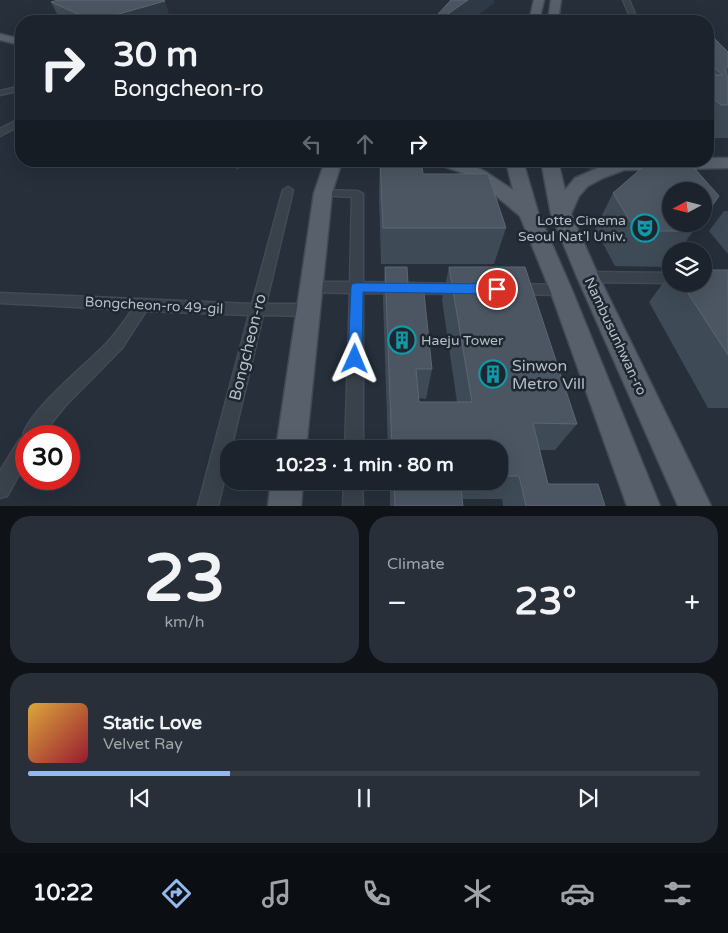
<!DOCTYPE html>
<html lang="en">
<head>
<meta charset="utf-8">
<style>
  :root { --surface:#1c232c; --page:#292f38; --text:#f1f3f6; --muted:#a0a4a9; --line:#3a4048; --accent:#92baee }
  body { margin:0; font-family:"Varela Round",sans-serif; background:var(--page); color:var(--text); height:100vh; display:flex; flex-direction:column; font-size:19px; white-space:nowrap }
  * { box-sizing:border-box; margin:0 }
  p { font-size:16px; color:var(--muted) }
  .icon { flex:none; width:28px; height:28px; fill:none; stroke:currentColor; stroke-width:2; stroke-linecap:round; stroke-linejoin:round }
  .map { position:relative; height:506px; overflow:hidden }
  .side { display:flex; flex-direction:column; gap:10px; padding:10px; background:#0f1318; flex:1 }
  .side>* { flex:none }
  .banner { position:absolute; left:15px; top:15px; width:699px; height:152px; border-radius:20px; box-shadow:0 5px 20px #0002,0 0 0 1px var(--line); background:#1c232c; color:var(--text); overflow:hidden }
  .needle { width:32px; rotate:263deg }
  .fabs { position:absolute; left:662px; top:182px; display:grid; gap:10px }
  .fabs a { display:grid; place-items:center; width:50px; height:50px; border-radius:50%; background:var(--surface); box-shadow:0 5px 20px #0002,0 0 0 1px var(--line); font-size:25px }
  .speed { position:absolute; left:15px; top:425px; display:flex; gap:10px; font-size:25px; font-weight:700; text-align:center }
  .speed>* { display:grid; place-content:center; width:65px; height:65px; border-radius:50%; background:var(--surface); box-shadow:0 5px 20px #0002,0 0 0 1px var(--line); line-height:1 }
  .speed .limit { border:8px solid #d22; background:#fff; color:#111 }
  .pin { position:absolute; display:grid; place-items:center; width:42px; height:42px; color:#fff; margin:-21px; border:2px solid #fff; border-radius:50%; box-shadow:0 1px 5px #0007 }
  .me { position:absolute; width:55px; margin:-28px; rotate:1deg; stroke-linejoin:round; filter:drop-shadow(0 0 4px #0008) }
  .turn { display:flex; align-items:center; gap:18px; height:105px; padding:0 15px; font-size:22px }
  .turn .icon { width:65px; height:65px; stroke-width:2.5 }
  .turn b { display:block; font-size:35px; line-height:42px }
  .lanes { display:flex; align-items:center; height:48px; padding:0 15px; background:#0003; justify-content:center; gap:25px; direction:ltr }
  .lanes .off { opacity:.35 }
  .big { font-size:38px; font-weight:700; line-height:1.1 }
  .side .tile { flex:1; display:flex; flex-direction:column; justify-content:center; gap:8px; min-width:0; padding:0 18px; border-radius:20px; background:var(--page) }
  .side .dial { align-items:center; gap:0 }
  .dial b { font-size:65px; line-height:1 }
  .song { display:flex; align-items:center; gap:15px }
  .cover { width:60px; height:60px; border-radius:8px; background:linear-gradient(135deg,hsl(40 70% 55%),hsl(350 70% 35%)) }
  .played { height:5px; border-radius:2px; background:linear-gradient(90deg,var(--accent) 30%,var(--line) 30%) }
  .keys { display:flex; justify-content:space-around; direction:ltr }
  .heat { display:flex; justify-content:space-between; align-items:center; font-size:28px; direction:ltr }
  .side .tiles { flex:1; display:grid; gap:10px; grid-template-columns:1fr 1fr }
  .tile:last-child { grid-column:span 2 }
  .trip { position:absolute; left:220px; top:440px; width:288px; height:50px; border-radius:20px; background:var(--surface); box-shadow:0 5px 20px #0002,0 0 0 1px var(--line); font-weight:700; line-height:50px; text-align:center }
  .tabs { display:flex; height:80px; justify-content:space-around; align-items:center; background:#0b0e12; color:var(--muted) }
  .tabs .icon { width:35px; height:35px }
  .tabs .current { color:var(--accent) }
  .tabs b { font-size:22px; color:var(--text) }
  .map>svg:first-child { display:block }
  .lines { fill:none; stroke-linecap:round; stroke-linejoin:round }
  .minor-casing { stroke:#424a54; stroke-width:3 }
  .secondary-casing { stroke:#424a54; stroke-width:2 }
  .primary-casing { stroke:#424a54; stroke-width:3 }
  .minor { fill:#39414b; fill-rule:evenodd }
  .secondary { fill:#48515d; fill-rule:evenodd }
  .primary { fill:#57606b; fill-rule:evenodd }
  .wall { fill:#3e4a56 }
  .shaded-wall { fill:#2f3a46 }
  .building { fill:#4b5662; stroke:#5b6672 }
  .route { fill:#1a73e8; stroke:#114b97 }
  .labels { text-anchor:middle; stroke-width:5; stroke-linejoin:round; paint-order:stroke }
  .poi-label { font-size:14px; fill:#b5bcc6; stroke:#1e2630; text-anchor:end }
  .street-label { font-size:14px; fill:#b5bcc6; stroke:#1e2630 }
  .near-street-label { font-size:16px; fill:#b5bcc6; stroke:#1e2630 }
  .near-poi-label { font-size:16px; fill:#b5bcc6; stroke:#1e2630; text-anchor:start }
</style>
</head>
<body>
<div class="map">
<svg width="728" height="506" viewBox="0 0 728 506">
  <rect width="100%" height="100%" fill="#262f3a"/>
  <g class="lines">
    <g class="minor-casing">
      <path id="minor" d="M 623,0 L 629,0 L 638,21 L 632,21 Z
        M 21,86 L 21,90 L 0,95 L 0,91 Z
        M 21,118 L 21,125 L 0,136 L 0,129 Z
        M 288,187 L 293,190 L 266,304 L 307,304 L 312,306 L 314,310 L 312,314 L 307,316 L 263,315 L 231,449 L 229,449 L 229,460 L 218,506 L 198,506 L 249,315 L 146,311 L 122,348 L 65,406 L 41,436 L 26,436 L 26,462 L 7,496 L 0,498 L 0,471 L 20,439 L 23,437 C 25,414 88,363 106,344 C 116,333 124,322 132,310 L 0,303 L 0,293 L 252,304 L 283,190 Z
        M 323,190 L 358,191 L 363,194 L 363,282 L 461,284 L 466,285 L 468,289 L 466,293 L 461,294 L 363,293 L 363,449 L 345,449 L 350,293 L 310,292 L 305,291 L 303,287 L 305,283 L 310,282 L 350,282 L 352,197 L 319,195 L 318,193 L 319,191 Z
        M 588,272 L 671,273 L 671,283 L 588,282 L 583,281 L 581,277 L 583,273 Z
        M 516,284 L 561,285 L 566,286 L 568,290 L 566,294 L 561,295 L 516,294 L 511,293 L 509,289 L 511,285 Z
        M 344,481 L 362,481 L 363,506 L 343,506 Z"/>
    </g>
    <g class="secondary-casing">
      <path id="secondary" d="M 458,0 L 467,0 L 441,21 L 431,21 Z"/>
    </g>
    <g class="primary-casing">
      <path id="primary" d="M 534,0 L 544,0 L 539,21 L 529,21 Z
        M 551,0 L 561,0 L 558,21 L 548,21 Z
        M 0,34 L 21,39 L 21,45 L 0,40 Z
        M 708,158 L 728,158 L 728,168 L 624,170 L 603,178 L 588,186 L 579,196 L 571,214 L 599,277 L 711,506 L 678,506 L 577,277 L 551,214 L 541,161 L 558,161 L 565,190 L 575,178 L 598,168 L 574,165 L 572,161 L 708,161 Z
        M 325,161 L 342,161 L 332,193 L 306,449 L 276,449 L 314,193 Z
        M 438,161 L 464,161 L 486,172 L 513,190 L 506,161 L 523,161 L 538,212 L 572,290 L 660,506 L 627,506 L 550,290 L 520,216 L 483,185 L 463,173 L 440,165 Z
        M 271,481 L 303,481 L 301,506 L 268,506 Z"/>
    </g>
    <use href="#minor" class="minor"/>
    <use href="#secondary" class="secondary"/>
    <use href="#primary" class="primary"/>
  </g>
  <path class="wall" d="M 451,0 L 494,0 L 494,3 L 470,21 L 437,21 L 438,14 Z
    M 51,2 L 170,17 L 157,21 L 65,21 L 59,18 Z
    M 708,39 L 728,52 L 728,138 L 708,138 Z
    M 215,161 L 248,161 L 238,169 Z
    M 380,161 L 423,174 L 506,228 L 494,264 L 381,264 L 379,196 Z
    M 613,193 L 699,224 L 679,251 L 671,251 L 671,261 L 667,267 L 615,266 L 595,229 Z
    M 724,211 L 728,211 L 728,254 L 709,231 Z
    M 385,267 L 408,284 L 432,369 L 426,399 L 419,398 L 419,402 L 457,402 L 442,300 L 449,267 L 577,424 L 555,450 L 540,450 L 548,484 L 605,506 L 503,506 L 502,499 L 462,499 L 463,506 L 390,506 L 390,481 L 499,481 L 499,449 L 388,449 L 383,300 Z
    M 728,270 L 728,408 L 708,408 L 649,302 L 671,272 L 671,284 L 704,284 Z"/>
  <path class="shaded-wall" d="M 468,0 L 494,0 L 494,3 L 470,21 L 442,21 L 442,18 Z
    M 165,1 L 170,17 L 157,21 L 94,21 Z
    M 237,161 L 248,161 L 238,169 Z
    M 698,224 L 699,224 L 678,251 Z"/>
  <path class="building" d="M 58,0 L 162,0 L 165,1 L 94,21 L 51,2 Z
    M 451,0 L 468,0 L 442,18 L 438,14 Z
    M 708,39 L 715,39 L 728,52 L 728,67 L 727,67 L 725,69 L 727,76 L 728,76 L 728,105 L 721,105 L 708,94 L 708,75 L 723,75 L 708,63 Z
    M 380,161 L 421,161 L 423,174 L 488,174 L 506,228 L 383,228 Z
    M 650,161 L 688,161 L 719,196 L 704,217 L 704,191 L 671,191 L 671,224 L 698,224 L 693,231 L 636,231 L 613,193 Z
    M 385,267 L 407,267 L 408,284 L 423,284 L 432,369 L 416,369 L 419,402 L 472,402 L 449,267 L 525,267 L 577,424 L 533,423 L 548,484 L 598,484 L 605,506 L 526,506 L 519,476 L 499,476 L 499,449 L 392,449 Z
    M 704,270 L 728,270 L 728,355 L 682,284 L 704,284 Z
    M 394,481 L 460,481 L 463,506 L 395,506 Z"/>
  <path class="route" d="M 357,283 L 497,284 L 501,286 L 503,289 L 501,293 L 497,294 L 363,292 L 362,359 L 360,364 L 355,365 L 350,364 L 348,359 L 351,287 L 352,284 Z"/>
  <defs>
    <g id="theatre-ring" transform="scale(1.4375)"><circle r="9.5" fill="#1e2630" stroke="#0f9aa8" stroke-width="1.5"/><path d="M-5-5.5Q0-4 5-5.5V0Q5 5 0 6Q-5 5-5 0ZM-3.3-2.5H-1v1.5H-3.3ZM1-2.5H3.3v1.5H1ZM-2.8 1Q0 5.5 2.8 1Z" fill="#0f9aa8"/></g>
    <g id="building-ring" transform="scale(1.4375)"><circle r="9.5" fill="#1e2630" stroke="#0f9aa8" stroke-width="1.5"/><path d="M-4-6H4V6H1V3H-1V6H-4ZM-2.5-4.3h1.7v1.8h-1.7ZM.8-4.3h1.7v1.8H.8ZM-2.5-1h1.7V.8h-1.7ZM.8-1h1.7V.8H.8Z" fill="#0f9aa8"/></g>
  </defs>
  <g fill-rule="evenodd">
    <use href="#theatre-ring" x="645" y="228"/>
    <use href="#building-ring" x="402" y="340"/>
    <use href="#building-ring" x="493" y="374"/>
  </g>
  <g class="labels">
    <g class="poi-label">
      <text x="626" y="225">Lotte Cinema<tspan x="626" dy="16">Seoul Nat'l Univ.</tspan></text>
      <text x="421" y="345" text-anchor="start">Haeju Tower</text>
    </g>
    <g class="street-label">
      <text transform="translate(154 305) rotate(3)" y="5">Bongcheon-ro 49-gil</text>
      <text transform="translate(616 336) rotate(65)" y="5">Nambusunhwan-ro</text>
    </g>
    <g class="near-street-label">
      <text transform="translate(247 347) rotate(-76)" y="6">Bongcheon-ro</text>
    </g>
    <g class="near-poi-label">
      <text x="512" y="371">Sinwon<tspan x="512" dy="18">Metro Vill</tspan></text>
    </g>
  </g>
</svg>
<div class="fabs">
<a><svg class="needle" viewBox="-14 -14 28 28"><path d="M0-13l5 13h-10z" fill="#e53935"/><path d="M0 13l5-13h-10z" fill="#a0a4a9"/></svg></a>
<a><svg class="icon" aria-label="layers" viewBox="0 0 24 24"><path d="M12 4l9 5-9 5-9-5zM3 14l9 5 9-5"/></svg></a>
</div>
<div class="speed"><div class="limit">30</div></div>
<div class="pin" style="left:497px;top:289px;background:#d93025"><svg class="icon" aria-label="arrive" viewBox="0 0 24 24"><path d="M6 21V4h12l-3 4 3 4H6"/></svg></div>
<svg class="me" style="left:355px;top:359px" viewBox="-20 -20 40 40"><path d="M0-17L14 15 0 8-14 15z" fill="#1a73e8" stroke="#fff" stroke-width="4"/></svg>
<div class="trip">10:23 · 1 min · 80 m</div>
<div class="banner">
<div class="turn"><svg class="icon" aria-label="right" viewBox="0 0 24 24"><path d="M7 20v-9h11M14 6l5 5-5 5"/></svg><div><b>30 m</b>Bongcheon-ro</div></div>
<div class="lanes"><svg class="icon off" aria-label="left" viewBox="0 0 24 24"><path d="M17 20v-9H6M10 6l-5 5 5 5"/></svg><svg class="icon off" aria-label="ahead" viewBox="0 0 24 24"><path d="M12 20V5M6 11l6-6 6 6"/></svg><svg class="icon" aria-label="right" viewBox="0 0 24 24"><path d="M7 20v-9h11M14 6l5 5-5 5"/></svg></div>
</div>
</div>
<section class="side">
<div class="tiles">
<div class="tile dial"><b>23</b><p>km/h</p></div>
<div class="tile"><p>Climate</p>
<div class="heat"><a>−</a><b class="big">23°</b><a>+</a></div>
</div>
<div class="tile">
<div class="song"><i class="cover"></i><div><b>Static Love</b><p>Velvet Ray</p></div></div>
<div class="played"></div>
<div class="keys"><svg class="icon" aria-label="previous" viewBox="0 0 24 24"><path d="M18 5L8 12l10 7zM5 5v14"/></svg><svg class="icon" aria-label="pause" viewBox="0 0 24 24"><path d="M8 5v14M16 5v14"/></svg><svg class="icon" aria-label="next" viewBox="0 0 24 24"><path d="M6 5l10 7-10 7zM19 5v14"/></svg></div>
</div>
</div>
</section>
<nav class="tabs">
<b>10:22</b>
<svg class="icon current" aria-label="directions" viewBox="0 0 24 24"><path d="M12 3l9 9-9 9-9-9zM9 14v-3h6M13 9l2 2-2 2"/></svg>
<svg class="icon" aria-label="music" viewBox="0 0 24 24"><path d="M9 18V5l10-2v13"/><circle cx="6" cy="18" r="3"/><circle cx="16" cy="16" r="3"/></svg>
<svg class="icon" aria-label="phone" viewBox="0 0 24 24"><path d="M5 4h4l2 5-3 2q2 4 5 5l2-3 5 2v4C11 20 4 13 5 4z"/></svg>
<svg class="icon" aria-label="climate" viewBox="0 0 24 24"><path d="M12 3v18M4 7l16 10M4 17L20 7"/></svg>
<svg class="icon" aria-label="car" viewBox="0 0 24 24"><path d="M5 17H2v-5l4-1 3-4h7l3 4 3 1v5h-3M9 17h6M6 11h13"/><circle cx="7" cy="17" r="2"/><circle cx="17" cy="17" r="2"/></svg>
<svg class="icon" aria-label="filters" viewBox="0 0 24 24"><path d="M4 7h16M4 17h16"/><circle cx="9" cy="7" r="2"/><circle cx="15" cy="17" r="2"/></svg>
</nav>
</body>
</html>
